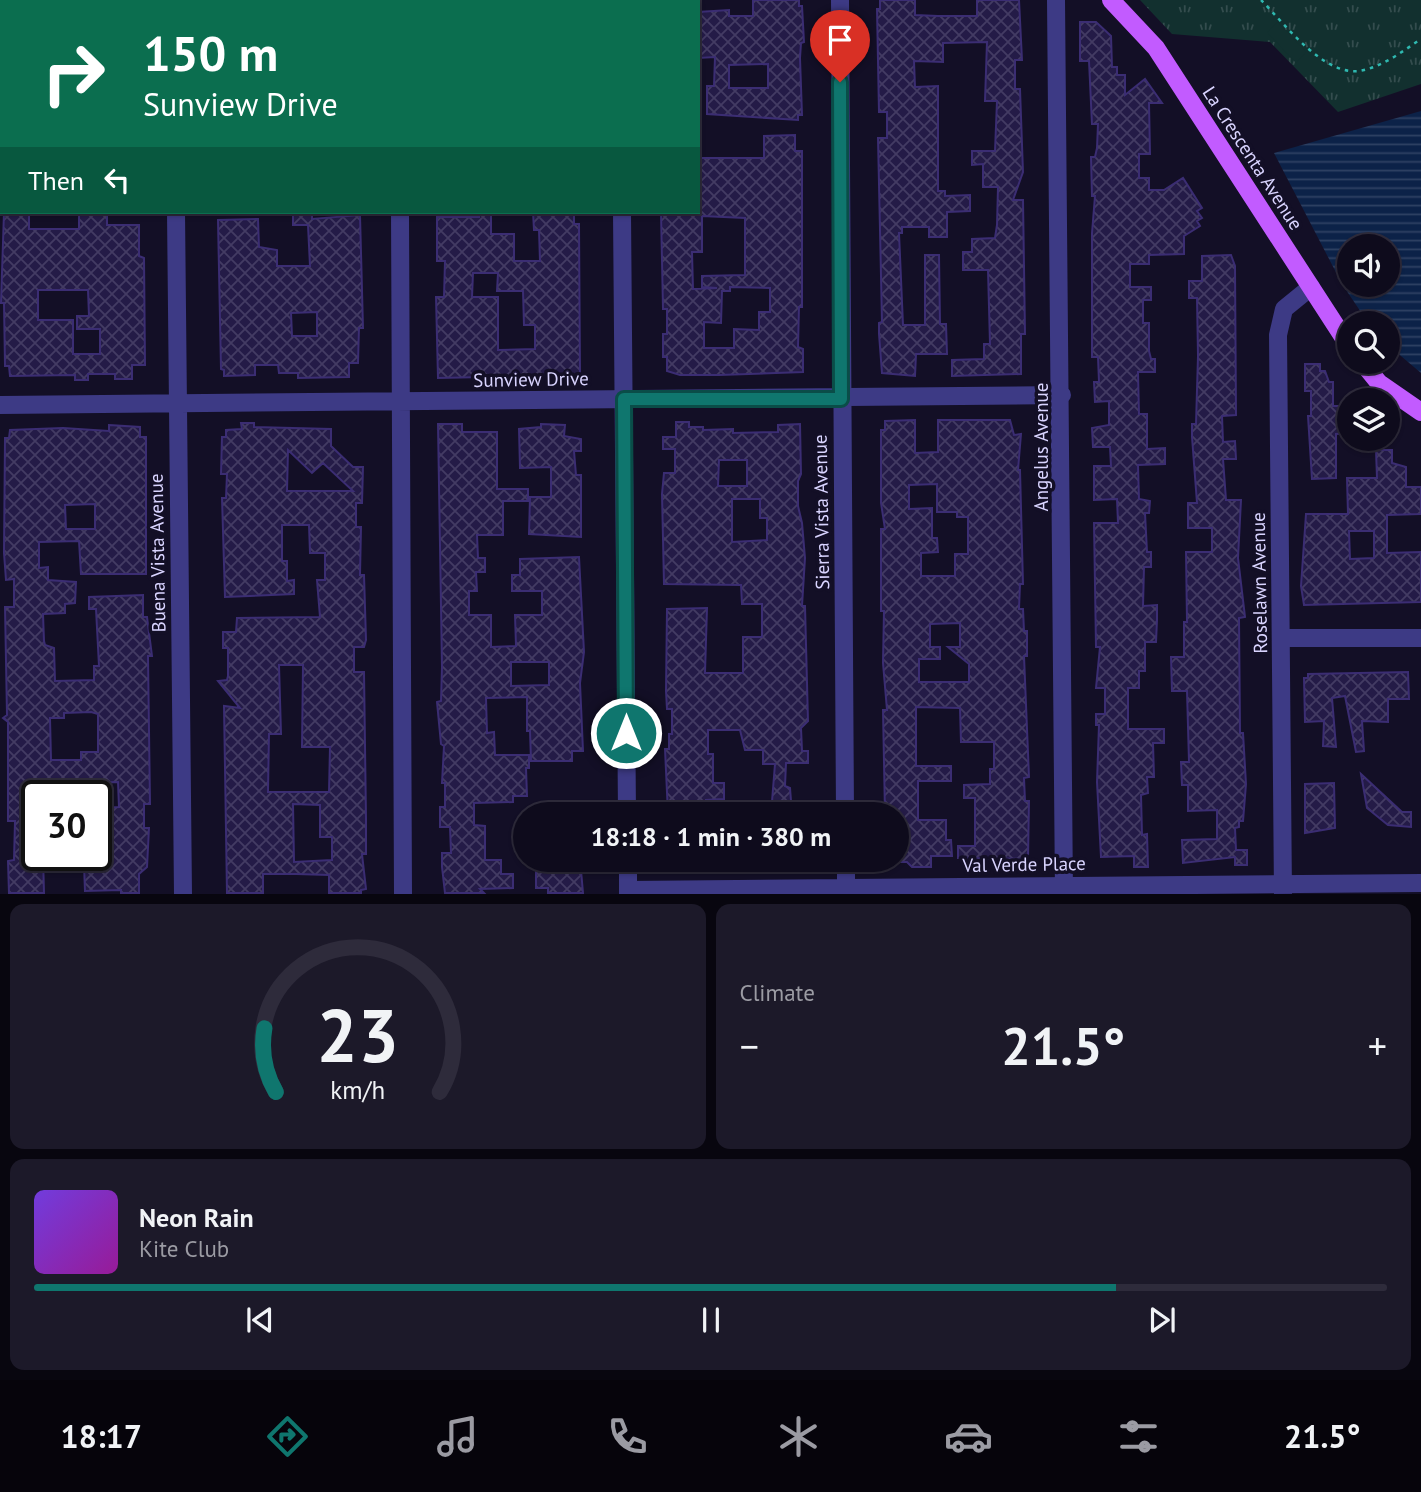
<!DOCTYPE html>
<html lang="en">
<head>
<meta charset="utf-8">
<style>
  :root { --surface:#0e0b1c; --page:#1c1929; --text:#f1f3f6; --muted:#9b9ba3; --line:#2e2b3b; --accent:#0f766e }
  body { margin:0; font-family:"PT Sans",sans-serif; background:var(--page); color:var(--text); height:100vh; display:flex; flex-direction:column; font-size:26px; white-space:nowrap }
  * { box-sizing:border-box; margin:0 }
  p { font-size:23px; color:var(--muted) }
  .icon { flex:none; width:38px; height:38px; fill:none; stroke:currentColor; stroke-width:2; stroke-linecap:round; stroke-linejoin:round }
  .map { position:relative; height:894px; overflow:hidden }
  .panel { display:flex; flex-direction:column; gap:10px; padding:10px; background:#08060f; flex:1 }
  .panel>* { flex:none }
  .hud { position:absolute; left:0px; top:0px; width:700px; height:214px; box-shadow:0 2px 5px #0004,0 0 0 2px var(--line); background:#0b6e4f; color:#fff; overflow:hidden }
  .controls { position:absolute; left:1337px; top:234px; display:grid; gap:14px }
  .controls a { display:grid; place-items:center; width:63px; height:63px; border-radius:50%; background:var(--surface); box-shadow:0 2px 5px #0004,0 0 0 2px var(--line); font-size:35px }
  .speed { position:absolute; left:21px; top:780px; display:flex; gap:14px; font-size:35px; font-weight:700; text-align:center }
  .speed>* { display:grid; place-content:center; width:91px; height:91px; border-radius:50%; background:var(--surface); box-shadow:0 2px 5px #0004,0 0 0 2px var(--line); line-height:1 }
  .speed .limit { border:4px solid #111; border-radius:10px; background:#fff; color:#111 }
  .pin { position:absolute; display:grid; place-items:center; width:60px; height:60px; color:#fff; margin:-72px -30px; border-radius:50% 50% 50% 0; rotate:-45deg; box-shadow:0 0 7px #0007 }
  .pin .icon { rotate:45deg }
  .me { position:absolute; width:77px; margin:-38px; rotate:0deg; stroke-linejoin:round; filter:drop-shadow(0 0 5px #0008) }
  .turn { display:flex; align-items:center; gap:24px; height:147px; padding:0 28px; font-size:32px }
  .turn .icon { width:91px; height:91px; stroke-width:2.5 }
  .turn b { display:block; font-size:49px; line-height:60px }
  .then { display:flex; align-items:center; height:66px; padding:0 28px; background:#0003; gap:14px; font-size:26px }
  .big { font-size:52px; font-weight:800; line-height:1.1 }
  .panel .card { flex:1; display:flex; flex-direction:column; justify-content:center; gap:10px; min-width:0; padding:0 24px; border-radius:14px; background:var(--page) }
  .panel .dial { align-items:center; gap:0 }
  .dial svg { height:182px; overflow:visible; fill:none; stroke:var(--line); stroke-width:7; stroke-linecap:round; text-anchor:middle }
  .dial text { fill:var(--text); stroke:none }
  .song { display:flex; align-items:center; gap:21px }
  .cover { width:84px; height:84px; border-radius:10px; background:linear-gradient(135deg,hsl(260 70% 55%),hsl(300 70% 35%)) }
  .played { height:7px; border-radius:4px; background:linear-gradient(90deg,var(--accent) 80%,var(--line) 80%) }
  .keys { display:flex; justify-content:space-around; direction:ltr }
  .heat { display:flex; justify-content:space-between; align-items:center; font-size:38px; direction:ltr }
  .panel .tiles { flex:1; display:grid; gap:10px; grid-template-columns:1fr 1fr }
  .card:last-child { grid-column:span 2 }
  .trip { position:absolute; left:513px; top:802px; width:396px; height:70px; border-radius:35px; background:var(--surface); box-shadow:0 2px 5px #0004,0 0 0 2px var(--line); font-weight:800; line-height:70px; text-align:center }
  .tab-bar { display:flex; height:112px; justify-content:space-around; align-items:center; background:#06040b; color:var(--muted) }
  .tab-bar .icon { width:49px; height:49px }
  .tab-bar .active { color:var(--accent) }
  .tab-bar b { font-size:32px; color:var(--text) }
  .map>svg:first-child { display:block }
  .grass { fill:url(#grass-tufts) }
  .park { fill:#12302f }
  .water { fill:url(#water-rules); fill-rule:evenodd }
  .building { fill:url(#building-cross-hatch); stroke:#3b2d73; stroke-width:2; fill-rule:evenodd }
  .lines { fill:none; stroke-linecap:round; stroke-linejoin:round }
  .path { stroke:#2fb8b0; stroke-width:2.5; stroke-dasharray:3.5 5; stroke-linecap:butt }
  .minor { stroke:#3d3a85; stroke-width:18 }
  .major { stroke:#c25bff; stroke-width:18 }
  .route-casing { stroke:#0a4d48; stroke-width:18 }
  .route { stroke:#0f766e; stroke-width:12 }
  .labels { text-anchor:middle; stroke-width:7; stroke-linejoin:round; paint-order:stroke }
  .street-label { font-size:19px; fill:#d9d4ff; stroke:#130f26 }
</style>
</head>
<body>
<div class="map">
<svg width="1421" height="894" viewBox="0 0 1421 894">
  <defs>
    <pattern id="grass-tufts" width="24" height="20" patternUnits="userSpaceOnUse" patternTransform="scale(1.75)"><rect width="24" height="20" fill="#12302f"/><path d="M3 7l-1-3M5 7V3M7 7l1-3M15 17l-1-3M17 17v-4M19 17l1-3" fill="none" stroke="#344d4e"/></pattern>
    <pattern id="water-rules" width="6" height="5" patternUnits="userSpaceOnUse" patternTransform="scale(1.75)"><rect width="6" height="5" fill="#0c2248"/><path d="M0 2.5h6" fill="none" stroke="#2f4163"/></pattern>
    <pattern id="building-cross-hatch" width="8" height="8" patternUnits="userSpaceOnUse" patternTransform="scale(1.75)"><rect width="8" height="8" fill="#241b47"/><path d="M0 0l8 8M0 8l8-8" fill="none" stroke="#433b63"/></pattern>
  </defs>
  <rect width="100%" height="100%" fill="#130f26"/>
  <path class="grass" d="M 1140,0 L 1421,0 L 1421,84 L 1338,112 L 1270,42 L 1172,34 Z"/>
  <path class="park" d="M 1278,22 L 1306,52 L 1296,63 L 1267,32 Z"/>
  <path class="water" d="M 1421,111 L 1421,373 L 1388,345 L 1388,324 L 1369,324 L 1342,284 L 1274,153 ZM 1349,247 L 1388,247 L 1388,285 L 1349,285 Z"/>
  <path class="building" d="M 753,0 L 799,0 L 799,6 L 802,6 L 804,42 L 801,43 L 800,58 L 802,115 L 798,115 L 798,120 L 707,114 L 707,86 L 714,86 L 715,57 L 698,58 L 698,12 L 729,10 L 729,16 L 753,16 ZM 768,64 L 768,88 L 729,88 L 729,65 Z
    M 880,0 L 915,0 L 915,15 L 938,16 L 977,16 L 977,0 L 1019,0 L 1022,60 L 1015,60 L 1015,89 L 1020,89 L 1023,172 L 1013,200 L 1023,200 L 1025,334 L 1021,334 L 1021,374 L 952,376 L 952,360 L 984,359 L 984,344 L 990,344 L 988,270 L 963,270 L 963,252 L 972,252 L 972,239 L 995,238 L 997,225 L 998,187 L 983,187 L 983,164 L 972,165 L 972,151 L 995,151 L 997,101 L 985,101 L 987,42 L 943,43 L 943,62 L 914,61 L 915,87 L 938,86 L 938,191 L 945,191 L 945,196 L 970,195 L 970,211 L 947,212 L 947,237 L 929,237 L 929,227 L 902,227 L 902,233 L 899,233 L 903,325 L 925,325 L 925,255 L 939,255 L 940,324 L 946,324 L 947,354 L 916,354 L 915,376 L 882,373 L 879,334 L 879,323 L 882,322 L 878,138 L 887,138 L 887,112 L 879,112 L 877,9 L 880,9 Z
    M 1080,22 L 1096,22 L 1111,36 L 1112,67 L 1117,67 L 1117,75 L 1125,75 L 1125,95 L 1145,79 L 1162,103 L 1149,103 L 1150,154 L 1139,154 L 1139,178 L 1149,178 L 1149,190 L 1164,190 L 1183,178 L 1202,208 L 1197,211 L 1202,218 L 1197,221 L 1200,226 L 1184,236 L 1184,254 L 1149,255 L 1149,264 L 1130,264 L 1130,287 L 1151,287 L 1151,300 L 1143,300 L 1143,323 L 1149,323 L 1149,351 L 1151,359 L 1155,359 L 1155,372 L 1138,372 L 1139,414 L 1147,414 L 1147,449 L 1165,448 L 1165,464 L 1138,465 L 1139,499 L 1150,501 L 1149,513 L 1145,513 L 1147,552 L 1151,552 L 1151,567 L 1144,567 L 1143,606 L 1157,605 L 1157,620 L 1156,642 L 1145,642 L 1145,671 L 1139,671 L 1139,688 L 1128,688 L 1128,729 L 1164,729 L 1164,743 L 1153,743 L 1154,777 L 1147,777 L 1148,793 L 1141,795 L 1142,835 L 1147,834 L 1148,867 L 1134,867 L 1134,856 L 1101,857 L 1097,782 L 1099,725 L 1096,725 L 1096,714 L 1105,714 L 1105,688 L 1096,688 L 1100,647 L 1096,647 L 1094,523 L 1118,523 L 1117,499 L 1094,500 L 1094,466 L 1111,466 L 1110,447 L 1093,447 L 1092,428 L 1109,425 L 1109,401 L 1095,402 L 1094,382 L 1099,382 L 1098,357 L 1092,357 L 1092,233 L 1095,196 L 1092,196 L 1091,157 L 1095,157 L 1097,148 L 1098,124 L 1092,124 L 1089,61 L 1080,61 Z
    M 795,135 L 795,151 L 802,151 L 802,307 L 799,307 L 798,347 L 803,349 L 803,372 L 719,375 L 680,375 L 667,371 L 667,357 L 663,357 L 663,334 L 667,334 L 667,309 L 663,309 L 661,212 L 698,212 L 698,158 L 764,158 L 764,136 ZM 702,216 L 745,218 L 745,275 L 702,276 L 702,287 L 717,288 L 693,289 L 692,252 L 702,252 ZM 730,287 L 770,288 L 770,312 L 759,312 L 759,330 L 734,329 L 734,348 L 704,348 L 704,322 L 721,323 L 722,291 L 730,291 Z
    M 4,212 L 29,213 L 29,229 L 79,229 L 79,213 L 107,214 L 107,225 L 139,225 L 139,256 L 144,258 L 145,365 L 132,365 L 132,379 L 115,379 L 115,374 L 88,374 L 88,380 L 75,380 L 75,375 L 10,376 L 9,366 L 5,366 L 4,303 L 1,303 ZM 38,290 L 88,290 L 89,316 L 77,316 L 77,329 L 100,329 L 100,354 L 73,354 L 73,320 L 38,320 Z
    M 293,212 L 312,212 L 312,219 L 360,215 L 363,328 L 359,328 L 358,363 L 349,363 L 349,377 L 298,378 L 298,373 L 279,373 L 278,365 L 255,365 L 255,375 L 224,376 L 224,370 L 221,369 L 218,220 L 258,219 L 259,247 L 277,250 L 277,266 L 310,266 L 308,225 L 293,225 ZM 317,312 L 317,336 L 292,336 L 291,313 Z
    M 479,212 L 491,212 L 491,234 L 514,234 L 514,261 L 540,261 L 539,230 L 534,230 L 533,212 L 574,212 L 574,224 L 579,224 L 580,375 L 438,378 L 436,297 L 444,297 L 445,261 L 437,261 L 437,217 L 479,217 ZM 473,273 L 498,273 L 497,291 L 523,291 L 524,325 L 535,325 L 535,349 L 498,350 L 498,297 L 472,297 Z
    M 1231,255 L 1235,266 L 1236,415 L 1222,416 L 1223,442 L 1235,441 L 1236,459 L 1223,459 L 1226,500 L 1241,500 L 1238,558 L 1245,617 L 1239,618 L 1240,733 L 1243,733 L 1246,784 L 1243,821 L 1239,821 L 1239,827 L 1235,828 L 1236,850 L 1247,850 L 1247,865 L 1235,865 L 1235,857 L 1183,863 L 1182,840 L 1217,839 L 1217,810 L 1188,811 L 1188,785 L 1182,785 L 1181,762 L 1189,762 L 1187,691 L 1172,691 L 1171,657 L 1184,657 L 1184,622 L 1187,622 L 1186,552 L 1212,552 L 1212,528 L 1188,528 L 1188,503 L 1197,503 L 1192,437 L 1192,424 L 1196,424 L 1198,356 L 1197,298 L 1189,298 L 1189,281 L 1202,281 L 1202,256 Z
    M 1305,364 L 1320,364 L 1320,371 L 1325,371 L 1329,382 L 1333,382 L 1333,406 L 1345,406 L 1348,433 L 1336,434 L 1336,478 L 1312,479 L 1308,416 L 1311,416 L 1311,391 L 1305,391 Z
    M 915,420 L 915,453 L 938,452 L 938,420 L 1010,420 L 1014,435 L 1021,434 L 1018,470 L 1020,470 L 1023,584 L 1020,584 L 1019,609 L 1023,609 L 1024,631 L 1027,631 L 1027,656 L 1024,656 L 1029,777 L 1024,778 L 1025,801 L 1029,801 L 1028,859 L 958,858 L 958,846 L 975,846 L 975,798 L 964,798 L 964,785 L 990,784 L 990,769 L 994,769 L 994,742 L 961,742 L 960,708 L 916,707 L 916,766 L 951,766 L 951,781 L 918,781 L 918,820 L 946,820 L 946,840 L 951,840 L 952,856 L 931,856 L 931,867 L 912,867 L 907,862 L 896,862 L 896,814 L 885,814 L 883,710 L 887,710 L 883,663 L 884,611 L 881,611 L 881,529 L 885,529 L 881,503 L 881,430 L 885,430 L 885,421 ZM 937,484 L 937,512 L 957,512 L 957,517 L 968,517 L 968,554 L 955,554 L 955,576 L 921,576 L 921,553 L 938,552 L 937,538 L 932,538 L 932,508 L 909,509 L 909,485 ZM 960,623 L 960,647 L 948,647 L 969,664 L 969,682 L 919,682 L 919,659 L 940,659 L 940,647 L 930,647 L 930,624 Z
    M 676,422 L 689,422 L 689,427 L 703,427 L 703,430 L 733,429 L 733,433 L 778,432 L 778,425 L 800,424 L 801,474 L 798,481 L 798,506 L 802,523 L 805,558 L 802,606 L 805,606 L 808,721 L 801,728 L 802,751 L 808,751 L 808,763 L 786,763 L 785,786 L 790,788 L 792,814 L 771,814 L 775,764 L 763,764 L 763,750 L 745,750 L 740,730 L 708,730 L 708,754 L 713,754 L 713,783 L 724,783 L 724,799 L 706,800 L 706,813 L 668,814 L 665,749 L 669,749 L 669,734 L 672,734 L 672,709 L 667,709 L 666,691 L 667,609 L 707,608 L 705,673 L 743,673 L 743,637 L 762,637 L 762,604 L 742,604 L 741,585 L 664,584 L 662,494 L 664,473 L 675,473 L 675,449 L 663,449 L 663,437 L 676,437 ZM 719,460 L 747,460 L 747,486 L 718,486 ZM 732,499 L 760,499 L 760,518 L 767,518 L 767,540 L 732,542 Z
    M 241,423 L 254,423 L 254,427 L 331,429 L 331,446 L 353,467 L 363,467 L 362,503 L 356,503 L 356,527 L 361,527 L 360,575 L 364,575 L 366,640 L 364,647 L 354,647 L 354,672 L 364,672 L 366,818 L 366,854 L 362,854 L 366,889 L 361,890 L 361,893 L 329,893 L 329,875 L 296,874 L 263,874 L 263,893 L 227,893 L 224,706 L 240,708 L 218,681 L 227,680 L 228,676 L 228,648 L 223,648 L 223,632 L 236,632 L 237,618 L 320,617 L 317,580 L 325,580 L 325,553 L 310,553 L 309,525 L 282,525 L 282,561 L 287,561 L 287,581 L 294,580 L 294,594 L 225,597 L 222,498 L 226,498 L 227,474 L 221,474 L 222,437 L 226,437 L 226,430 L 242,429 ZM 288,450 L 312,473 L 323,463 L 353,491 L 287,491 ZM 279,665 L 303,665 L 302,747 L 330,747 L 329,792 L 268,792 L 269,734 L 281,734 ZM 293,804 L 320,805 L 320,837 L 332,837 L 332,860 L 294,862 Z
    M 438,424 L 462,424 L 462,432 L 497,432 L 497,489 L 528,489 L 528,501 L 503,501 L 503,535 L 477,535 L 478,558 L 485,558 L 485,572 L 476,572 L 477,591 L 469,591 L 469,615 L 491,615 L 491,647 L 516,646 L 515,615 L 542,615 L 542,591 L 512,591 L 512,575 L 520,575 L 520,559 L 579,557 L 584,652 L 580,683 L 583,751 L 572,751 L 572,761 L 531,761 L 530,731 L 527,731 L 527,697 L 486,698 L 487,733 L 494,732 L 495,755 L 529,755 L 529,768 L 526,768 L 527,796 L 513,796 L 513,802 L 474,803 L 474,825 L 485,826 L 485,860 L 501,860 L 501,874 L 513,874 L 513,888 L 480,889 L 484,893 L 445,893 L 442,867 L 442,853 L 451,853 L 450,827 L 440,827 L 440,807 L 445,807 L 445,783 L 442,783 L 444,746 L 441,744 L 437,702 L 441,701 L 442,667 ZM 511,662 L 549,662 L 549,685 L 511,686 Z
    M 541,424 L 565,425 L 564,436 L 581,439 L 581,451 L 574,451 L 576,475 L 581,475 L 581,537 L 529,534 L 530,497 L 551,497 L 551,467 L 520,468 L 519,429 L 541,427 Z
    M 109,425 L 140,427 L 140,437 L 146,437 L 146,574 L 81,574 L 79,541 L 39,542 L 39,568 L 48,567 L 48,580 L 76,582 L 75,603 L 65,604 L 65,613 L 43,614 L 44,641 L 45,645 L 54,648 L 55,681 L 94,680 L 94,666 L 99,666 L 96,609 L 89,609 L 89,597 L 143,595 L 143,617 L 147,617 L 152,656 L 148,656 L 150,804 L 144,804 L 144,828 L 149,828 L 147,867 L 139,874 L 139,893 L 121,893 L 121,890 L 85,891 L 84,865 L 105,864 L 104,845 L 112,844 L 111,819 L 96,819 L 96,808 L 119,807 L 118,782 L 78,783 L 79,786 L 71,787 L 71,796 L 37,796 L 34,853 L 43,856 L 44,893 L 9,893 L 8,861 L 14,860 L 15,821 L 8,821 L 8,722 L 3,718 L 7,715 L 5,607 L 14,607 L 14,579 L 6,580 L 4,553 L 5,438 L 9,438 L 10,430 L 63,428 L 109,431 ZM 95,504 L 95,529 L 66,529 L 65,505 ZM 91,712 L 98,714 L 98,752 L 81,752 L 81,760 L 51,760 L 50,718 L 64,718 L 64,713 Z
    M 1376,450 L 1392,450 L 1392,463 L 1406,467 L 1406,487 L 1421,487 L 1421,514 L 1387,515 L 1387,553 L 1421,552 L 1421,602 L 1304,605 L 1301,586 L 1306,514 L 1348,514 L 1347,478 L 1377,478 ZM 1349,531 L 1374,531 L 1374,558 L 1350,559 Z
    M 1408,672 L 1409,699 L 1388,699 L 1388,722 L 1362,721 L 1364,751 L 1356,752 L 1345,696 L 1332,698 L 1336,747 L 1323,746 L 1324,721 L 1305,722 L 1304,678 L 1308,678 L 1308,674 Z
    M 1361,774 L 1402,812 L 1411,812 L 1411,827 L 1388,825 L 1367,808 Z
    M 1334,783 L 1335,828 L 1305,833 L 1305,784 Z
    M 536,859 L 580,859 L 583,893 L 548,893 L 548,888 L 536,888 Z"/>
  <g class="lines">
    <path class="path" d="M 1261,0 C 1286,25 1326,80 1364,70 C 1385,65 1403,51 1421,39"/>
    <path class="minor" d="M 398,0 L 398,2
      M 620,0 L 620,2
      M 840,0 L 845,814
      M 1056,0 L 1064,894
      M 177,2 L 177,0
      M 176,212 L 183,894
      M 400,212 L 403,894
      M 622,212 L 627,814
      M 0,405 L 1062,395
      M 1281,638 L 1421,638
      M 628,859 L 628,894
      M 846,859 L 846,894
      M 628,890 L 1421,883
      M 1283,894 L 1278,335 L 1284,309 L 1311,287"/>
    <path class="major" d="M 1111,0 L 1156,48 L 1349,346
      M 1362,362 L 1379,383 L 1421,412"/>
  </g>
  <g class="lines">
    <g class="route-casing">
      <path id="route" d="M 626,733 L 624,399 L 841,399 L 840,82"/>
    </g>
    <use href="#route" class="route"/>
  </g>
  <g class="labels">
    <g class="street-label">
      <text transform="translate(1253 158) rotate(57)" y="7">La Crescenta Avenue</text>
      <text transform="translate(531 379) rotate(-1)" y="7">Sunview Drive</text>
      <text transform="translate(1041 447) rotate(-90)" y="7">Angelus Avenue</text>
      <text transform="translate(821 512) rotate(-91)" y="7">Sierra Vista Avenue</text>
      <text transform="translate(157 553) rotate(-91)" y="7">Buena Vista Avenue</text>
      <text transform="translate(1259 583) rotate(-91)" y="7">Roselawn Avenue</text>
      <text transform="translate(1024 864) rotate(-1)" y="7">Val Verde Place</text>
    </g>
  </g>
</svg>
<div class="controls">
<a><svg class="icon" aria-label="sound" viewBox="0 0 24 24"><path d="M4 9h4l5-4v14l-5-4H4zM17 9q2 3 0 6"/></svg></a>
<a><svg class="icon" aria-label="search" viewBox="0 0 24 24"><circle cx="10" cy="10" r="6"/><path d="M15 15l6 6"/></svg></a>
<a><svg class="icon" aria-label="layers" viewBox="0 0 24 24"><path d="M12 4l9 5-9 5-9-5zM3 14l9 5 9-5"/></svg></a>
</div>
<div class="speed"><div class="limit">30</div></div>
<div class="pin" style="left:840px;top:82px;background:#d93025"><svg class="icon" aria-label="arrive" viewBox="0 0 24 24"><path d="M6 21V4h12l-3 4 3 4H6"/></svg></div>
<svg class="me" style="left:626px;top:733px" viewBox="-20 -20 40 40"><circle r="17" fill="#0f766e" stroke="#fff" stroke-width="3"/><path d="M0-11L8 9 0 5-8 9z" fill="#fff"/></svg>
<div class="trip">18:18 · 1 min · 380 m</div>
<div class="hud">
<div class="turn"><svg class="icon" aria-label="right" viewBox="0 0 24 24"><path d="M7 20v-9h11M14 6l5 5-5 5"/></svg><div><b>150 m</b>Sunview Drive</div></div>
<div class="then">Then<svg class="icon" aria-label="left" viewBox="0 0 24 24"><path d="M17 20v-9H6M10 6l-5 5 5 5"/></svg></div>
</div>
</div>
<section class="panel">
<div class="tiles">
<div class="card dial"><svg viewBox="0 0 100 80">
<path d="M14 69A42 42 0 1 1 86 69"/>
<path d="M14 69A42 42 0 0 1 9 41" stroke="#0f766e"/>
<text x="50" y="56" font-size="32" font-weight="700">23</text>
<text x="50" y="72" font-size="11">km/h</text>
</svg></div>
<div class="card"><p>Climate</p>
<div class="heat"><a>−</a><b class="big">21.5°</b><a>+</a></div>
</div>
<div class="card">
<div class="song"><i class="cover"></i><div><b>Neon Rain</b><p>Kite Club</p></div></div>
<div class="played"></div>
<div class="keys"><svg class="icon" aria-label="previous" viewBox="0 0 24 24"><path d="M18 5L8 12l10 7zM5 5v14"/></svg><svg class="icon" aria-label="pause" viewBox="0 0 24 24"><path d="M8 5v14M16 5v14"/></svg><svg class="icon" aria-label="next" viewBox="0 0 24 24"><path d="M6 5l10 7-10 7zM19 5v14"/></svg></div>
</div>
</div>
</section>
<nav class="tab-bar">
<b>18:17</b>
<svg class="icon active" aria-label="directions" viewBox="0 0 24 24"><path d="M12 3l9 9-9 9-9-9zM9 14v-3h6M13 9l2 2-2 2"/></svg>
<svg class="icon" aria-label="music" viewBox="0 0 24 24"><path d="M9 18V5l10-2v13"/><circle cx="6" cy="18" r="3"/><circle cx="16" cy="16" r="3"/></svg>
<svg class="icon" aria-label="phone" viewBox="0 0 24 24"><path d="M5 4h4l2 5-3 2q2 4 5 5l2-3 5 2v4C11 20 4 13 5 4z"/></svg>
<svg class="icon" aria-label="climate" viewBox="0 0 24 24"><path d="M12 3v18M4 7l16 10M4 17L20 7"/></svg>
<svg class="icon" aria-label="car" viewBox="0 0 24 24"><path d="M5 17H2v-5l4-1 3-4h7l3 4 3 1v5h-3M9 17h6M6 11h13"/><circle cx="7" cy="17" r="2"/><circle cx="17" cy="17" r="2"/></svg>
<svg class="icon" aria-label="filters" viewBox="0 0 24 24"><path d="M4 7h16M4 17h16"/><circle cx="9" cy="7" r="2"/><circle cx="15" cy="17" r="2"/></svg>
<b>21.5°</b>
</nav>
</body>
</html>
